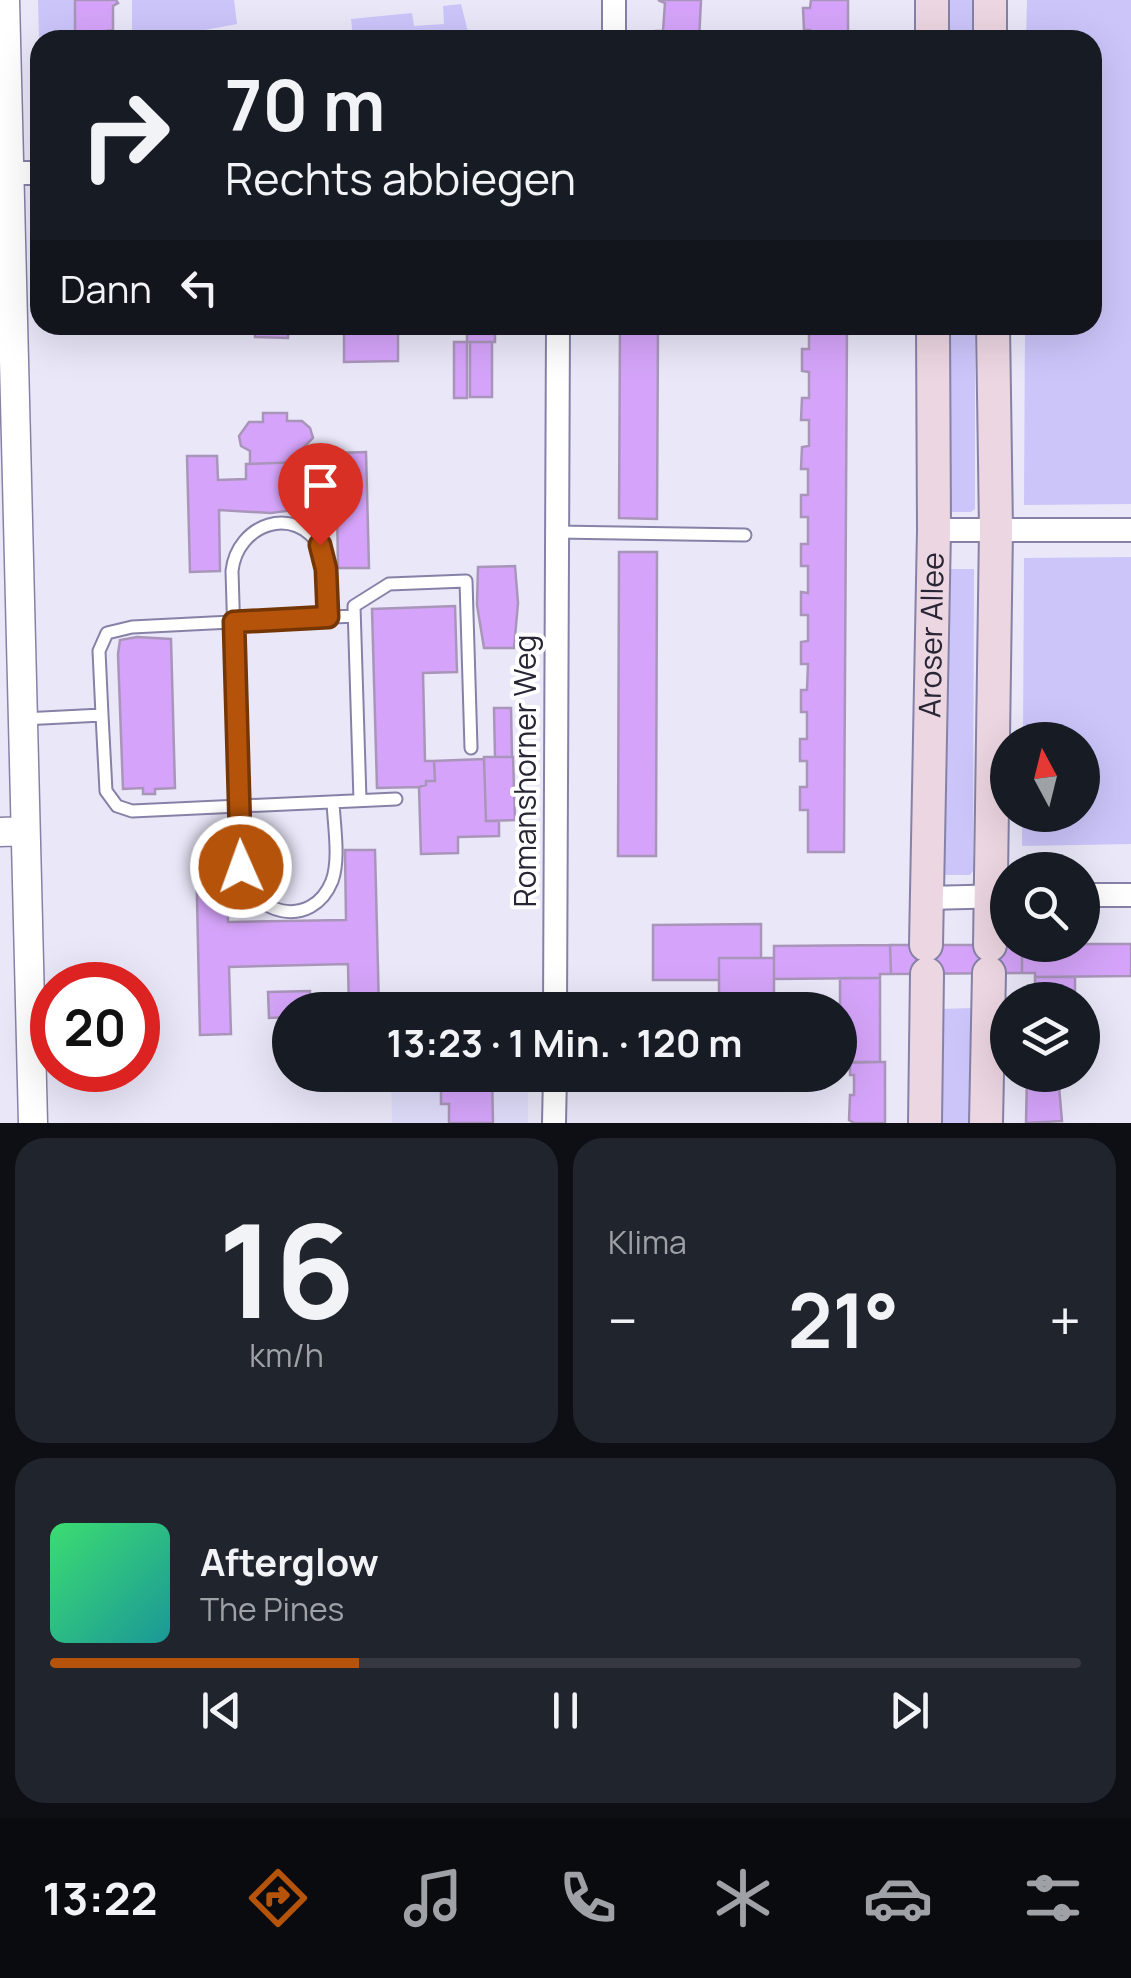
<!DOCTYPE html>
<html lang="de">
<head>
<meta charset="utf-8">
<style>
  :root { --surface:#171b24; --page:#20242c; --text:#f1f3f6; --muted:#9ea1a6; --line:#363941; --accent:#b45309 }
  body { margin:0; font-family:Manrope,sans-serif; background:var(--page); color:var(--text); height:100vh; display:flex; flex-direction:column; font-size:38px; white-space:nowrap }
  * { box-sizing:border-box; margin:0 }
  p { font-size:32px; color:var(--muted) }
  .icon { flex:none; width:55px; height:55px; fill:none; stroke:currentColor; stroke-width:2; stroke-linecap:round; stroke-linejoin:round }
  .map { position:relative; height:1123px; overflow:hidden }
  .side { display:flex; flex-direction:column; gap:15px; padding:15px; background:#0d0f14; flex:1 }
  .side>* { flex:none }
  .hud { position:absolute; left:30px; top:30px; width:1072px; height:305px; border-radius:30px; box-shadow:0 10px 40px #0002; background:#171b24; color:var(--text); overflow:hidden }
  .needle { width:65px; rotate:353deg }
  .tools { position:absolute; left:990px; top:722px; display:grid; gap:20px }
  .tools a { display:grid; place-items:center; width:110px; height:110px; border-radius:50%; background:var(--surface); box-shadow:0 10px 40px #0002; font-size:50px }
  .speed { position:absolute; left:30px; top:962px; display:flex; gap:20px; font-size:50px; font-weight:700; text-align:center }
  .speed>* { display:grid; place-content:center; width:130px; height:130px; border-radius:50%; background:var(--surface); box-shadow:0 10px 40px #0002; line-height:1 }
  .speed .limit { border:15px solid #d22; background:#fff; color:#111 }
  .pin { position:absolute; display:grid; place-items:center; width:85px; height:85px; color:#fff; margin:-102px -42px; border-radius:50% 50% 50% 0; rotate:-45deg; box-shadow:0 0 10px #0007 }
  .pin .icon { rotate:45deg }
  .me { position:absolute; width:110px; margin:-55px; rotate:358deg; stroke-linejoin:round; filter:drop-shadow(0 0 8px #0008) }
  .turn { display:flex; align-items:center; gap:35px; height:210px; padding:0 30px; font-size:45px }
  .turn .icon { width:130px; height:130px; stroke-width:2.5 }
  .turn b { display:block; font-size:70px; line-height:85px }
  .then { display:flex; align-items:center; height:95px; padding:0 30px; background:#0003; gap:20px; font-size:38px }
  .big { font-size:75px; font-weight:700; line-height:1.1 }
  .side .tile { flex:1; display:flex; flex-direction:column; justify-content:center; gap:15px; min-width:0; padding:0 35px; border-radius:30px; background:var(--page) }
  .side .dial { align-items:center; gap:0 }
  .dial b { font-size:130px; line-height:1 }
  .song { display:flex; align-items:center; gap:30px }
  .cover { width:120px; height:120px; border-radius:15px; background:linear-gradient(135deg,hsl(140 70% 55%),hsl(180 70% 35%)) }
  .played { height:10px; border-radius:5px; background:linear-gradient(90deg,var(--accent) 30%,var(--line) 30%) }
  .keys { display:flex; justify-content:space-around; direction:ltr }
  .heat { display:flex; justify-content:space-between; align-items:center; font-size:55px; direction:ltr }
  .side .tiles { flex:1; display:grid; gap:15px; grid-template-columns:1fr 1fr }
  .tile:last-child { grid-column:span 2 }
  .trip { position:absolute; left:272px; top:992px; width:585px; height:100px; border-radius:50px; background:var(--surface); box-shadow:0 10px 40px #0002; font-weight:700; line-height:100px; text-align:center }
  .menu { display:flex; height:160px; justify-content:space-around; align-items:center; background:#090b0e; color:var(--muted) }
  .menu .icon { width:70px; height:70px }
  .menu .active { color:var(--accent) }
  .menu b { font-size:45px; color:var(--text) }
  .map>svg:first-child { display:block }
  .built { fill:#dedcf9 }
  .green { fill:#cbc5fa }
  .building { fill:#d5a4fa; stroke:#a995ba; stroke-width:2.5 }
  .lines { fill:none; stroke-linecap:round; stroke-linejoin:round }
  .service-casing { stroke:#8682a7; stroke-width:15 }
  .minor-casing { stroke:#8682a7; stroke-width:26 }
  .tertiary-casing { stroke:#8682a7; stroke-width:31 }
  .secondary-casing { stroke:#8682a7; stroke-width:36 }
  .service { stroke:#fff; stroke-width:11 }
  .minor { stroke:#fff; stroke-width:22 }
  .tertiary { stroke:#fff; stroke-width:28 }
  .secondary { stroke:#ecd6e1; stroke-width:32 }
  .route-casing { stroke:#753606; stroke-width:25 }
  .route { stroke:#b45309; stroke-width:18 }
  .labels { text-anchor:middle; stroke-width:8; stroke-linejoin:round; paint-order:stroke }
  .street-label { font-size:30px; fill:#282635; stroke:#fff }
</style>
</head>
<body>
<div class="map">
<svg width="1131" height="1123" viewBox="0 0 1131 1123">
  <rect width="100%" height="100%" fill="#e9e7f8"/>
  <path class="built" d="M 391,1075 L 528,1075 L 528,1123 L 392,1123 Z"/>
  <path class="green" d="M 38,0 L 75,0 L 75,35 L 97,31 L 120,32 L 120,40 L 40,40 L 40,72 Z
    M 132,0 L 234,0 L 237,24 L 151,40 L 132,40 Z
    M 943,0 L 976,0 L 976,40 L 943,40 Z
    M 1027,0 L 1131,0 L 1131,504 L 1024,505 L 1025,325 L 1092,325 L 1092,40 L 1026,40 Z
    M 461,4 L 470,40 L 320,40 L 353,36 L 351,19 L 412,13 L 414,26 L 444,24 L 443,6 Z
    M 943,325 L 975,325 L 975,509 L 971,512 L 945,512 Z
    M 1131,557 L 1131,844 L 1022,846 L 1022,815 L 1082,815 L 1082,740 L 1023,740 L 1024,558 Z
    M 942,569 L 974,569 L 973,871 L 970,875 L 941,875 Z
    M 973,1008 L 972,1123 L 939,1123 L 940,1009 Z"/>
  <path class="building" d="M 75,0 L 116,0 L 118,3 L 113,6 L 113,30 L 75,35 Z
    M 658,0 L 701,0 L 699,40 L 656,40 L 656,31 L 663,31 L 665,3 Z
    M 811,0 L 848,0 L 848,40 L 810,40 L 810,30 L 804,30 L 803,8 L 810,8 Z
    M 248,325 L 288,325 L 288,338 L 255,337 L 255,330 L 248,330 Z
    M 359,325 L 398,326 L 398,361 L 344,362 L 344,327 Z
    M 620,325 L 658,325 L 657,519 L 619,518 Z
    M 809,325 L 847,325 L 844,852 L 808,852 L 808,810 L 800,810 L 800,787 L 807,787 L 807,761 L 800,761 L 800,739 L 807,739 L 807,712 L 801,712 L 801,690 L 807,690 L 808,664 L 801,664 L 801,642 L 808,641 L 808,615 L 801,615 L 801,592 L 808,593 L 808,566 L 801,566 L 801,544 L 808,544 L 808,517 L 801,517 L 801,495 L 808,495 L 808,469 L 801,469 L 802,447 L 809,446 L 809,420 L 801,420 L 802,398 L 809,398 L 809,372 L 802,371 L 802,349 L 809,349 Z
    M 467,326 L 495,326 L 495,342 L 467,342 Z
    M 454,342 L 467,342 L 467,398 L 454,398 Z
    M 470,342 L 492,342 L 492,397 L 470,397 Z
    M 263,413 L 287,413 L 287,421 L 302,421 L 310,428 L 313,438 L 303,448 L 303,462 L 250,464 L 250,451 L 241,446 L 239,436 L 249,422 L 263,422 Z
    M 366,452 L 369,568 L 338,568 L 337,507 L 308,508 L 271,513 L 219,510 L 220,571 L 190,572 L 187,456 L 217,456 L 218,480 L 246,479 L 246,464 L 303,462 L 307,462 L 307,478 L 320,478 L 320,469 L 329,469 L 329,478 L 336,478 L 335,453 Z
    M 619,552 L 657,552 L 656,856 L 618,856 Z
    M 515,566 L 518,603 L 514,648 L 484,648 L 477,605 L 478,567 Z
    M 455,606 L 457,672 L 423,673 L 425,761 L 434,761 L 435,781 L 426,781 L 426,785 L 419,787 L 377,788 L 372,609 Z
    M 137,637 L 171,639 L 175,788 L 155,789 L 155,794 L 143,794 L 143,788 L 123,789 L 118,654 L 120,640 Z
    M 494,708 L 511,708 L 512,757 L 495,757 Z
    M 484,757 L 513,757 L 515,820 L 486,821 Z
    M 484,759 L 486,821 L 499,821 L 499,836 L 458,837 L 458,853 L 421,854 L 419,787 L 426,785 L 426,781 L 435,781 L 434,761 Z
    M 345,850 L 375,850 L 379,1010 L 349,1010 L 348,964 L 229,967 L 231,1034 L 200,1035 L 196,853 L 226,852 L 228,922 L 346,920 Z
    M 761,924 L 761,958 L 719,958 L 719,980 L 653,980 L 653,925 Z
    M 1082,944 L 1131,944 L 1131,976 L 1035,977 L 1035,973 L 1022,973 L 1022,945 Z
    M 890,945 L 1022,945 L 1022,973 L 891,974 Z
    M 890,945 L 891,974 L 880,974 L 880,978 L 774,979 L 774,946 Z
    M 719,958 L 774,958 L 774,1010 L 719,1010 Z
    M 1035,977 L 1075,977 L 1075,1000 L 1035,1000 Z
    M 840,978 L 880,978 L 880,1062 L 840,1063 Z
    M 310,991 L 310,1010 L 290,1010 L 290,1017 L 269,1018 L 268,992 Z
    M 850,1062 L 885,1062 L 885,1123 L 854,1123 L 849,1120 L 850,1095 L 854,1095 L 854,1075 L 850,1075 Z
    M 441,1075 L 492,1075 L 493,1123 L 449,1123 L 449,1104 L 441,1104 Z
    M 1027,1075 L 1058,1075 L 1062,1121 L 1026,1123 Z"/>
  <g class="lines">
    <g class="service-casing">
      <path id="service" d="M 557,532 L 745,535
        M 328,617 C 327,596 332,567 321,548 C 295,503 237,524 232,571 L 241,867 C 249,915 312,931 332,881 C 340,859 334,826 333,802
        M 102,715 L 106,791 L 117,806 L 132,811 L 396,799
        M 23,719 L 102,715 L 99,651 L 107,633 L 132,627 L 354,616
        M 360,800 L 354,606 L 389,584 L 466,581 L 471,748"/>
    </g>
    <g class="minor-casing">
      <path id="minor" d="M 614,40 L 614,0
        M 9,173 L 40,173
        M 934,530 L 1131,530
        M 1082,895 L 1131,895
        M 926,898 L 1008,896
        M 555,1010 L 558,325
        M 554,1123 L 555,1075"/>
    </g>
    <g class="tertiary-casing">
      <path id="tertiary" d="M 5,0 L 33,1123
        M 0,832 L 25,831"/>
    </g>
    <g class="secondary-casing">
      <g id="secondary">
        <path d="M 932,0 L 932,40"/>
        <path d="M 990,0 L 990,40"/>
        <path id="s1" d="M 926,945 L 934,530 L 933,325"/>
        <path d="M 990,945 L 996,530 L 993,325"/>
        <path d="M 925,1123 L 927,974"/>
        <path d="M 986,1123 L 989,973"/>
      </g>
    </g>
    <use href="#service" class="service"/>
    <use href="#minor" class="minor"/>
    <use href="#tertiary" class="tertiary"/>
    <use href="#secondary" class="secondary"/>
  </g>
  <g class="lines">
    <g class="route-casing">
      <path id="route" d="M 241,867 L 234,622 L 328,617 L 326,569 L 320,545"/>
    </g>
    <use href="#route" class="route"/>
  </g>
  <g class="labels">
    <g class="street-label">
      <text dy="10" stroke="none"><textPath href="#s1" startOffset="310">Aroser Allee</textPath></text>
      <text transform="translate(526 771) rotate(-90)" y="10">Romanshorner Weg</text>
    </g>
  </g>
</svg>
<div class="tools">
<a><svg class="needle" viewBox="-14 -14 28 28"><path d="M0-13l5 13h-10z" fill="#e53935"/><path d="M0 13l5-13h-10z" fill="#9ea1a6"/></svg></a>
<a><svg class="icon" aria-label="search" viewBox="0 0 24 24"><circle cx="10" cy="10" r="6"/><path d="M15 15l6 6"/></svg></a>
<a><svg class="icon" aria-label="layers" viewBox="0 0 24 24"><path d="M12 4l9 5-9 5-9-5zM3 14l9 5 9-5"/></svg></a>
</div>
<div class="speed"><div class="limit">20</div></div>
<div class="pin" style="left:320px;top:545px;background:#d93025"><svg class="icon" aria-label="arrive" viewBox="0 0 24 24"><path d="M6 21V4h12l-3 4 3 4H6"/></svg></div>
<svg class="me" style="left:241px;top:867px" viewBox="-20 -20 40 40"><circle r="17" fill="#b45309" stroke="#fff" stroke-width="3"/><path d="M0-11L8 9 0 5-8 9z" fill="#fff"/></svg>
<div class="trip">13:23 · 1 Min. · 120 m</div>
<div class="hud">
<div class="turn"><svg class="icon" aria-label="right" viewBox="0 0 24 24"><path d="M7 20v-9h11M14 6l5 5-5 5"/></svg><div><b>70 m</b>Rechts abbiegen</div></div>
<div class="then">Dann<svg class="icon" aria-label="left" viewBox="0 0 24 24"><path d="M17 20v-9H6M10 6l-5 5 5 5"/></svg></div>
</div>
</div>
<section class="side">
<div class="tiles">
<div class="tile dial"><b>16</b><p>km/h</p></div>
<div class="tile"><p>Klima</p>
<div class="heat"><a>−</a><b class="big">21°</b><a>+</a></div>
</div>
<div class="tile">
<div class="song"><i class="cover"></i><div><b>Afterglow</b><p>The Pines</p></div></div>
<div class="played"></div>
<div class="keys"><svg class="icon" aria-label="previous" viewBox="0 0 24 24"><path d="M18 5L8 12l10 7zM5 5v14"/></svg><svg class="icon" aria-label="pause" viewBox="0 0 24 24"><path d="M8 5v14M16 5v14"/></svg><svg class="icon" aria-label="next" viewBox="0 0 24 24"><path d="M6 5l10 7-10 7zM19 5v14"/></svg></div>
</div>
</div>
</section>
<nav class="menu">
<b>13:22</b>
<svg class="icon active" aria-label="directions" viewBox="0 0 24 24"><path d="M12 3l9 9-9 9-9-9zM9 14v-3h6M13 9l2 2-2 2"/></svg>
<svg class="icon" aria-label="music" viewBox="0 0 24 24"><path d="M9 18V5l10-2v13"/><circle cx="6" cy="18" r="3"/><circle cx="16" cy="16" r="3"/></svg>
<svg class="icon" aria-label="phone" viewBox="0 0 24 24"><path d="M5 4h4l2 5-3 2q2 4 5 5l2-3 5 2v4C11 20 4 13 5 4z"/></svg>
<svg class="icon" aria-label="climate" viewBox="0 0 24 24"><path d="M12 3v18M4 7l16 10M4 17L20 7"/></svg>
<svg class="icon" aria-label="car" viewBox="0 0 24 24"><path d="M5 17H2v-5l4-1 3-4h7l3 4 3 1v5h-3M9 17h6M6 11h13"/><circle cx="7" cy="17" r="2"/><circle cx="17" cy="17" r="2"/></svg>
<svg class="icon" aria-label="filters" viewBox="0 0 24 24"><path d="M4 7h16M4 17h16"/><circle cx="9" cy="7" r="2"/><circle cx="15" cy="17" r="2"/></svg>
</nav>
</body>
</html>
